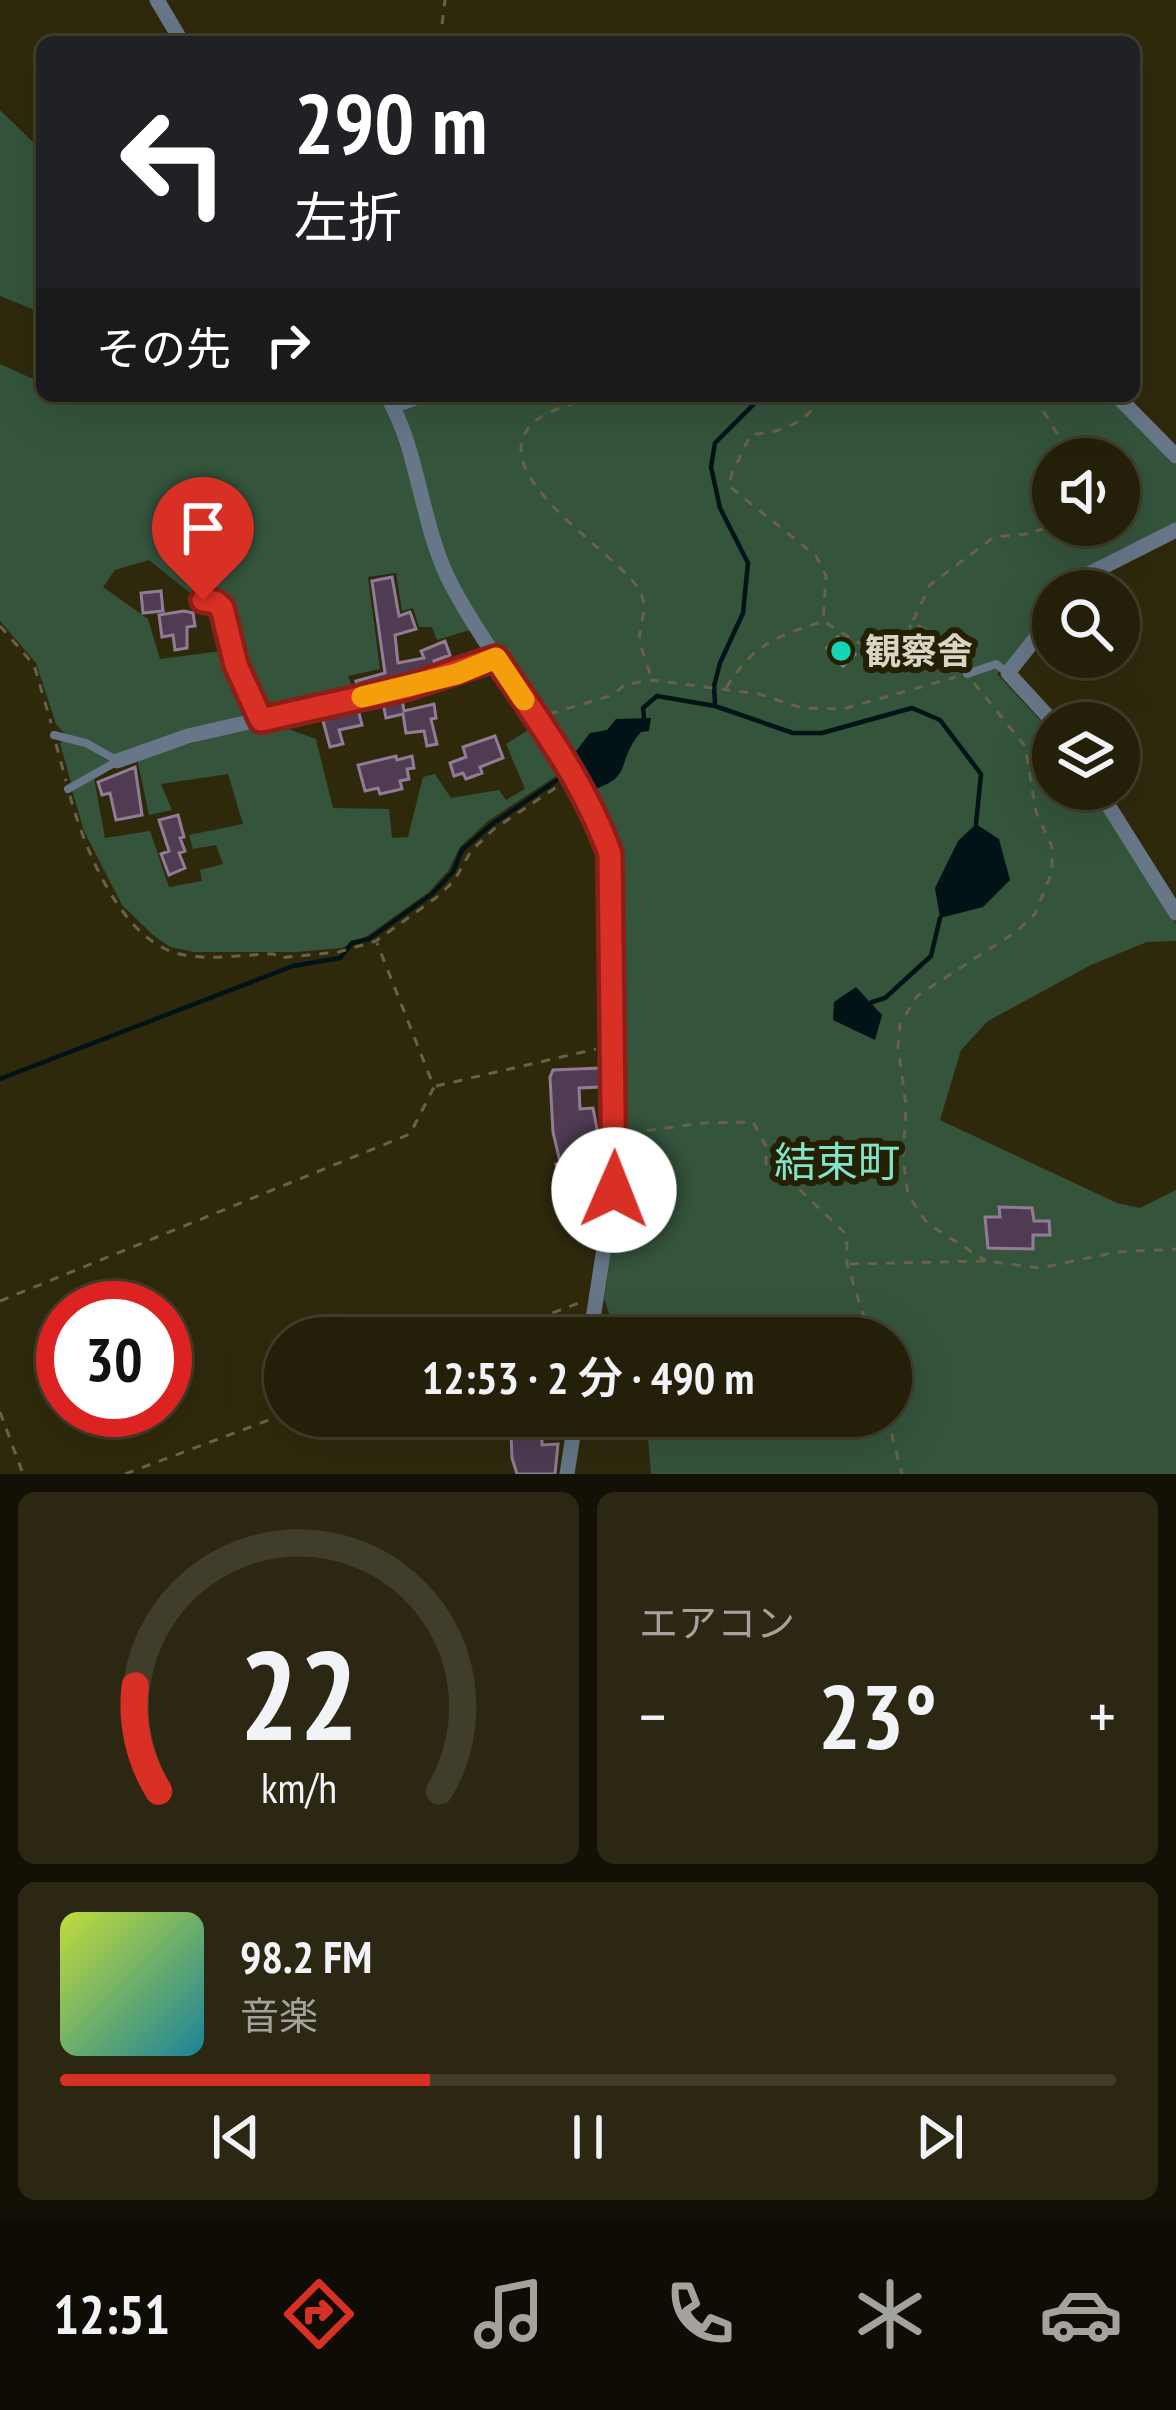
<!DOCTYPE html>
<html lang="ja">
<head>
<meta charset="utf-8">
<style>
  :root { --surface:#231f09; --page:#2b2712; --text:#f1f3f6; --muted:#a3a29c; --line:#403d2a; --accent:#d93025 }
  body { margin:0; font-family:"PT Sans Narrow","Noto Sans JP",sans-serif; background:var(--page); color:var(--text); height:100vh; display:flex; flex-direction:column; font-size:45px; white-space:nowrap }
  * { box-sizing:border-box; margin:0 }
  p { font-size:39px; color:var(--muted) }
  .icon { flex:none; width:66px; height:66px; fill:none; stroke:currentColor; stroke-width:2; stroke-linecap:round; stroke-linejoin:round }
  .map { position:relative; height:1474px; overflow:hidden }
  .drawer { display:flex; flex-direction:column; gap:18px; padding:18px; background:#131105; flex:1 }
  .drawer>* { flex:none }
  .banner { position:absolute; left:36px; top:36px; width:1104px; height:366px; border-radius:18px; box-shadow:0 12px 48px #0002,0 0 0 3px var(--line); background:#202124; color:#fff; overflow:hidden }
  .tools { position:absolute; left:1032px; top:438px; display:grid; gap:24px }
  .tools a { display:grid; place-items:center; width:108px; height:108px; border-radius:50%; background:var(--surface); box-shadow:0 12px 48px #0002,0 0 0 3px var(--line); font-size:60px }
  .speed { position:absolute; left:36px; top:1281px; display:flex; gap:24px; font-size:60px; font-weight:700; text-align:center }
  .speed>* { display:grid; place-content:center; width:156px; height:156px; border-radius:50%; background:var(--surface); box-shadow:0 12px 48px #0002,0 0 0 3px var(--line); line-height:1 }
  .speed .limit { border:18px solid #d22; background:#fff; color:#111 }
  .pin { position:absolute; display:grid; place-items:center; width:102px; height:102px; color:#fff; margin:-123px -51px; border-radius:50% 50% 50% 0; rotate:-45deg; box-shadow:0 0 12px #0007 }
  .pin .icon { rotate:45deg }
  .me { position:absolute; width:132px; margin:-66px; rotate:1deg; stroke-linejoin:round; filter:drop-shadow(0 0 9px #0008) }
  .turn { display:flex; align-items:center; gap:42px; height:252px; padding:0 60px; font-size:54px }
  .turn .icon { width:156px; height:156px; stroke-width:2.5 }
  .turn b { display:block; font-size:84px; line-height:102px }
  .then { display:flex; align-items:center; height:114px; padding:0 60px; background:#0003; gap:24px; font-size:45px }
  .big { font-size:90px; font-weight:600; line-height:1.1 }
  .drawer .tile { flex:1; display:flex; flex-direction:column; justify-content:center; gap:18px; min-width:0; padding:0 42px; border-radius:18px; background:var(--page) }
  .drawer .dial { align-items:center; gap:0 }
  .dial svg { height:312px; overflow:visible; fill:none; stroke:var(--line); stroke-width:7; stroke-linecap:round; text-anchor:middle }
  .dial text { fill:var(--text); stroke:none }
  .song { display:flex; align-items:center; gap:36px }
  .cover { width:144px; height:144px; border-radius:18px; background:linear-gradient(135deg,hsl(70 70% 55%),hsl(190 70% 35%)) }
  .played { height:12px; border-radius:6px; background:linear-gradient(90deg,var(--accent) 35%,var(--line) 35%) }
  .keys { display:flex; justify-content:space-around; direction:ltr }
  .heat { display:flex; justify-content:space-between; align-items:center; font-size:66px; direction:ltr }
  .drawer .tiles { flex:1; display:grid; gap:18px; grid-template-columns:1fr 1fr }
  .tile:last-child { grid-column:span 2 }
  .trip { position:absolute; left:264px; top:1317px; width:648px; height:120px; border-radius:60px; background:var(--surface); box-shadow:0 12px 48px #0002,0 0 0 3px var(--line); font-weight:600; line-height:120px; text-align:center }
  .menu { display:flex; height:192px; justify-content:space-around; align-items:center; background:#0e0c04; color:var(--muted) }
  .menu .icon { width:84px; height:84px }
  .menu .active { color:var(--accent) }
  .menu b { font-size:54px; color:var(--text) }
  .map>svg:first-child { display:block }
  .green { fill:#34543c; fill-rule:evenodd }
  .water { fill:#021318 }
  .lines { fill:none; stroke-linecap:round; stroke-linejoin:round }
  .stream { stroke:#021318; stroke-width:4.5 }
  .building { fill:#4f3c53; stroke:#927c95; stroke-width:3 }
  .path { stroke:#676249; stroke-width:3; stroke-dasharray:9 9; stroke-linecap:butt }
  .service { stroke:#677787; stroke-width:8 }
  .minor { stroke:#677787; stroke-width:15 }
  .route-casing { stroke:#8d1f18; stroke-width:30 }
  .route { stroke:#d93025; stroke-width:21 }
  .slow { stroke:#f59e0b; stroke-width:21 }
  .poi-dot { fill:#14d5b3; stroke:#252003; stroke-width:4.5 }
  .labels { text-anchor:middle; stroke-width:12; stroke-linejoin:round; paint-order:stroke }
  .poi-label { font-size:36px; font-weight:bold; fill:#d8d5c4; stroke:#252003; text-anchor:start }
  .quarter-label { font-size:42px; fill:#82e4cb; stroke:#252003 }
</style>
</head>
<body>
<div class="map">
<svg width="1176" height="1474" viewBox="0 0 1176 1474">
  <rect width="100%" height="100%" fill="#2f290c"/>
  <path class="green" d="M 0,110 L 42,151 L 42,313 L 0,296 Z
    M 0,364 L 42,383 L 42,396 L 380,396 L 390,415 L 430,541 L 473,629 L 437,640 L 432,627 L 419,627 L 413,608 L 402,611 L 396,573 L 368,577 L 380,669 L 348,676 L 356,695 L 268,715 C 238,696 236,637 225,605 L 214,597 L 195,597 L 149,560 L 115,570 L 103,587 L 148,619 L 160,659 L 229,650 L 253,716 L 114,755 L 64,733 L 56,724 L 36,663 L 0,621 Z
    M 437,396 L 1110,396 L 1176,462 L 1176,526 L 1067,591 L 1053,591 C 1053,624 1021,652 997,674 L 1053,734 L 1053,789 L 1090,789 L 1176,924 L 1176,941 L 1147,942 L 1091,965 L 988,1021 L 961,1050 L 940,1120 L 1117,1203 L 1140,1208 L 1176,1190 L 1176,1474 L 651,1474 L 646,1416 L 891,1416 L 891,1338 L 618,1338 L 604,1299 L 620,1192 L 617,856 L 458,583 L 437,535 L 401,414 L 406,407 ZM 1053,459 L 1119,459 L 1119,525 L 1053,525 Z
    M 269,722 L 316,739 L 333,808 L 389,809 L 392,838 L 408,837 L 423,777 L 435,774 L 451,798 L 499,790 L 506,800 L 525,789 L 506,744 L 536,725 L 564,771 L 488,821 L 460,847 L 448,871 L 429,892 L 367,936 L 342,948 L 296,952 L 194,952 L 170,947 L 153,935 L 122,905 L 84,831 L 72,790 L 94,778 L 105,838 L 150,831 L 169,887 L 202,881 L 200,870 L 223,864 L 216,845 L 193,849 L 189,835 L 243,824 L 228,774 L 161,784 L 172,810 L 149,815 L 137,758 Z
    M 64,740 L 84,746 L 110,762 L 71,783 L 60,743 Z"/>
  <path class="water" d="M 651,718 L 649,731 L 641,732 C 614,763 636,777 589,791 L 573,755 L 590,733 L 607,730 L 616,719 Z
    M 976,824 L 999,839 L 1010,880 L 983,907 L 940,918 L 935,888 L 958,841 Z
    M 856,987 L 882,1015 L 875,1040 L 833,1020 L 834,1002 Z"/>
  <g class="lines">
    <path class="stream" d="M 715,704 L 714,686 L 720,663 L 743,613 L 748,563 L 720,508 L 711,467 L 715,443 L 762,396
      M 644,717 L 643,708 L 657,696 L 715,706 L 793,733 L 822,733 L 912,708 L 940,720 L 981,774 L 976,824
      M 872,1002 L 885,998 L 931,956 L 940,918
      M 0,1079 L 293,966 L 340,958 L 352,943 L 369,939 L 432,894 L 453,872 L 462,850 L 491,825 L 566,774"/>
  </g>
  <path class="building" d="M 392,577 L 399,616 L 410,612 L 416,629 L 395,635 L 398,663 L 424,658 L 421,651 L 445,641 L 450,655 L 434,661 L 436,667 L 357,685 L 356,681 L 385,673 L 372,581 Z
    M 161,591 L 163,611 L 143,613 L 141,593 Z
    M 184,611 L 193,613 L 195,626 L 187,627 L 187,648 L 175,650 L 173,635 L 162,637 L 159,615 Z
    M 838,637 L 855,654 L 843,666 L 827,648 Z
    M 402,699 L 404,711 L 434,704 L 436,718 L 431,719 L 437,744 L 427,746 L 424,731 L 406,733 L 403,714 L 386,718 L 383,703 Z
    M 358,709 L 362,725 L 339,730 L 343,744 L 330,747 L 322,717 Z
    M 495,736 L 503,758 L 480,767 L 482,773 L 466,779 L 463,773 L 454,776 L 450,763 L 466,757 L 463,747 Z
    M 396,756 L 397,760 L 412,756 L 414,768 L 407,769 L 409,779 L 400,781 L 402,789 L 380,794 L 378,788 L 365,791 L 358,765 Z
    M 135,767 L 142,815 L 116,820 L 110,793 L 102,795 L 98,782 Z
    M 178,815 L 184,837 L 180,838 L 185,851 L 179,853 L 185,868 L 169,875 L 161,854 L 169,851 L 159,820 Z
    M 600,1068 L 600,1087 L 579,1088 L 580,1109 L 593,1108 L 601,1150 L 582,1149 L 590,1178 L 562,1185 L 556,1164 L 560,1162 L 553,1132 L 550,1077 L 553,1070 Z
    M 999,1207 L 1032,1208 L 1034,1221 L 1049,1221 L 1050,1235 L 1033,1235 L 1033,1249 L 988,1248 L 985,1217 L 1000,1217 Z
    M 529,1433 L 529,1437 L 542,1437 L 542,1445 L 558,1444 L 555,1474 L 517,1474 L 512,1458 L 511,1434 Z"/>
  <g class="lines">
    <path class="path" d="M 440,42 L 445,0
      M 593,396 C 574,405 549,408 533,423 C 481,473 613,550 638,588 C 651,608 638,622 640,641 C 642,653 648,666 651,677
      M 822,396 C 808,422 780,434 751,434 L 732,473 L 729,486 L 816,556 L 826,576 L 823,621 L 884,658 L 895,651 L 911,625
      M 1034,396 L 1073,459
      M 0,626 L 34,665 L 51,723
      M 965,664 L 948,640 L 912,623 L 930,585 L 994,537 L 1028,534 L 1053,525
      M 974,683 L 1025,746 L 1036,812 L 1052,847 L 1052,872 L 1035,914 L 1017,931 L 917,996 L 900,1024 L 898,1047 L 906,1106 L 903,1158 L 908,1195 L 927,1223 L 986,1261
      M 726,688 C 752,646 775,636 822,622
      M 549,714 L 613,695 L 624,685 L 652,680 L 759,694 L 802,708 L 843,709 L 956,677
      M 56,744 L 66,781
      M 70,796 C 84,847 118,931 170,951 C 201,963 243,954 274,954 L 278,958 L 339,952 L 376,941 L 437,897 L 454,881 L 471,851 L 494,829 L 560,785
      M 436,1086 L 596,1049
      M 629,1133 L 703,1123 L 753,1122 L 766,1146 L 766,1168 L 777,1168 L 847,1235 L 847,1264 L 871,1338
      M 850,1264 L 986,1261 L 1040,1268 L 1117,1252 L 1176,1249
      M 0,1301 L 410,1134 L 434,1087 L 377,943
      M 485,1338 L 579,1303
      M 0,1412 L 23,1474
      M 887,1416 L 902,1474
      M 125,1474 L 285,1414"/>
    <path class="service" d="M 203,600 L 215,602 L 222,608 L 236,665 L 260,719
      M 967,674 L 996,664 L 1007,672
      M 54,735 L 86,743 L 116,760
      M 68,789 L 116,762"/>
    <path class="minor" d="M 157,0 L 182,42
      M 387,396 C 419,450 421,528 452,586 C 501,677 576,756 610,854 L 613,1190 L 590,1338
      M 1117,396 L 1176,456
      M 393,406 L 421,396
      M 1073,591 L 1091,573 L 1176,530
      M 1053,616 L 1008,673 L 1054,723
      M 117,761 L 188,736 L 457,674 L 496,658
      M 1098,789 L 1176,913
      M 567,1474 L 576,1416"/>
  </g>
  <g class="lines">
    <g class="route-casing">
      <path id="route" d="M 203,600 L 215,602 L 222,608 L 236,665 L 261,720 L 408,687 L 496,658 C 538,720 585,783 610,854 L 614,1190"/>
    </g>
    <use href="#route" class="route"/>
    <path class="slow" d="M 362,697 L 457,674 L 496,658 L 524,700"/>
  </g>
  <circle class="poi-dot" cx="841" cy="651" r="12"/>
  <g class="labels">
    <g class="poi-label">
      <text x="865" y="664">観察舎</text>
    </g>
    <g class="quarter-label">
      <text x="837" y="1177">結束町</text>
    </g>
  </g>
</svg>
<div class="tools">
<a><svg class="icon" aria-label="sound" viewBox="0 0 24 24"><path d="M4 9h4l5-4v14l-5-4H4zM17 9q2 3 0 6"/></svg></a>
<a><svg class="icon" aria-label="search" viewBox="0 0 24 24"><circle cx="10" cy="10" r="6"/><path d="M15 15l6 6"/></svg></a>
<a><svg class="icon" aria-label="layers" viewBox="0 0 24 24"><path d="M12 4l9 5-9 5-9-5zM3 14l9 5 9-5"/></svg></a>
</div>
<div class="speed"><div class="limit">30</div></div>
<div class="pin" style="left:203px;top:600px;background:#d93025"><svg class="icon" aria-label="arrive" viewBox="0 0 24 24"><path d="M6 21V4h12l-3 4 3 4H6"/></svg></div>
<svg class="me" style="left:614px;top:1190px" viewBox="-20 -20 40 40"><circle r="19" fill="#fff"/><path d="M0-13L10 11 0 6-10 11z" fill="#d93025"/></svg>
<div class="trip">12:53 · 2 分 · 490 m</div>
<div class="banner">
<div class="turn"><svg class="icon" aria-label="left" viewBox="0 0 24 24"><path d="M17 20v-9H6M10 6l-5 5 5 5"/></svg><div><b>290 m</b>左折</div></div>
<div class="then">その先<svg class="icon" aria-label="right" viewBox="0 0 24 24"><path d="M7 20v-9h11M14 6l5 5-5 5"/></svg></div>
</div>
</div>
<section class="drawer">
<div class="tiles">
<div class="tile dial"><svg viewBox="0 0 100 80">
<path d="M14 69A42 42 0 1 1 86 69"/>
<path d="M14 69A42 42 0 0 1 8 42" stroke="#d93025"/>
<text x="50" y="56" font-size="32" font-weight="700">22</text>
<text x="50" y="72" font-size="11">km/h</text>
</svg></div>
<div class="tile"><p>エアコン</p>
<div class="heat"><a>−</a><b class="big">23°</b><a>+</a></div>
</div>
<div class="tile">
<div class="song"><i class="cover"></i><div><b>98.2 FM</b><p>音楽</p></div></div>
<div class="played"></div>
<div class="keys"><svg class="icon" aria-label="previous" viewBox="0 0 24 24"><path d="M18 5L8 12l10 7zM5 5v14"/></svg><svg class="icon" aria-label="pause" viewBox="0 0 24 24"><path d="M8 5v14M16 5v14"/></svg><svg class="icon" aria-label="next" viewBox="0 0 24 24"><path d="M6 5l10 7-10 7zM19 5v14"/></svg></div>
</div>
</div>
</section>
<nav class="menu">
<b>12:51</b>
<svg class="icon active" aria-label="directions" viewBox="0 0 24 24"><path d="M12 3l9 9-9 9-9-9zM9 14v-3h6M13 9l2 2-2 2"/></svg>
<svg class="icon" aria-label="music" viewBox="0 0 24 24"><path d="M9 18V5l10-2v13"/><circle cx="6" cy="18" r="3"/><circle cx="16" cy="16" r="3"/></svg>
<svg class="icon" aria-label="phone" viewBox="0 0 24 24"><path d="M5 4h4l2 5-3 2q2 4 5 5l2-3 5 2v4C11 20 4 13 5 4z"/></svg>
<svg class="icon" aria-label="climate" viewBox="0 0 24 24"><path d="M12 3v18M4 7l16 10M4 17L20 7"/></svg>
<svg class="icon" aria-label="car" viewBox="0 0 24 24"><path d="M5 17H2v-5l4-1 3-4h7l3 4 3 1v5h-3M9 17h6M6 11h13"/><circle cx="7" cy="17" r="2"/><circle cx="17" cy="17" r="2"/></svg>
</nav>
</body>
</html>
